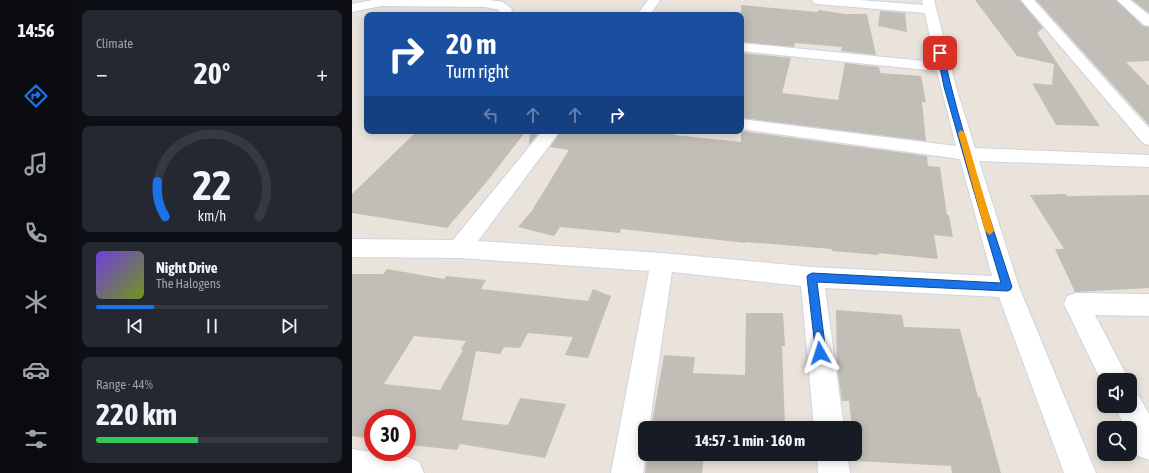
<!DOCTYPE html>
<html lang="en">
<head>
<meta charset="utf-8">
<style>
  :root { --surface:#171b24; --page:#242831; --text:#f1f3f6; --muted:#9ea1a6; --line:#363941; --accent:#1a73e8 }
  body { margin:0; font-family:"Asap Condensed",sans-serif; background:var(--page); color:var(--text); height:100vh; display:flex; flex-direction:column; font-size:15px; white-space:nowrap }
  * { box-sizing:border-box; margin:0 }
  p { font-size:13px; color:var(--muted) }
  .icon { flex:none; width:22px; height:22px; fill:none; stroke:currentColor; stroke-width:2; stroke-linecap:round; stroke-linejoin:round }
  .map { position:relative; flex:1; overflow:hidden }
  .drawer { display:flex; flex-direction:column; gap:10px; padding:10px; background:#0d0f14; width:280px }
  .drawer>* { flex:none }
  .banner { position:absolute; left:12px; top:12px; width:380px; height:122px; border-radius:8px; box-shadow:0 2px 10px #0003; background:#1a4fa0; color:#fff; overflow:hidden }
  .buttons { position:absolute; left:745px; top:373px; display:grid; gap:8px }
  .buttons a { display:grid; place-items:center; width:40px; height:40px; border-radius:8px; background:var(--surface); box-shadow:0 2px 10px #0003; font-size:20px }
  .speed { position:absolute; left:12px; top:409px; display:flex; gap:8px; font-size:20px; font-weight:700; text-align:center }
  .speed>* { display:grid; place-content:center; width:52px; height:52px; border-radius:50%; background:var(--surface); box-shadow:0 2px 10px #0003; line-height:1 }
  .speed .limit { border:6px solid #d22; background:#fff; color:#111 }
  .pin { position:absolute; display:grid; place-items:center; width:34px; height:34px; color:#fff; margin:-17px; border-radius:8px; box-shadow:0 2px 6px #0006 }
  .me { position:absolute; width:44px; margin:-22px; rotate:354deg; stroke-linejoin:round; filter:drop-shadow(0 0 3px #0008) }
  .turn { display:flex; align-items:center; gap:14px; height:84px; padding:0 16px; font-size:18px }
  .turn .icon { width:52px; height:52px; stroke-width:2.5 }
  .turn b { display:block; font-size:28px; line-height:34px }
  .lanes { display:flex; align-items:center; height:38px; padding:0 16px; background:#0003; justify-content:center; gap:20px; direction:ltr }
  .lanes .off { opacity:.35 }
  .big { font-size:30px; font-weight:700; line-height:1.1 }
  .drawer .card { flex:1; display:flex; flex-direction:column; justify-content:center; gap:6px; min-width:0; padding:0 14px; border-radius:8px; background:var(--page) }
  .drawer .dial { align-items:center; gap:0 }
  .dial svg { height:104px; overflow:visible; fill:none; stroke:var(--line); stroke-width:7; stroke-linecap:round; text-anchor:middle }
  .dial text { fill:var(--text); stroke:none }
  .song { display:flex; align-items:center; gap:12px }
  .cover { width:48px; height:48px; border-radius:6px; background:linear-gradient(135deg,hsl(260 70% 55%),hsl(80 70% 35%)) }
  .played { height:4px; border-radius:2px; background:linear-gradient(90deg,var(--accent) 25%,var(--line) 25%) }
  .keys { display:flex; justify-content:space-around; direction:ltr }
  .heat { display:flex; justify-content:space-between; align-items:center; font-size:22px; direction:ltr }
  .charge { height:6px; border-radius:3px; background:linear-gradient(90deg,#34c759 44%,var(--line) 0) }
  .trip { position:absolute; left:286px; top:421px; width:224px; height:40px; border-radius:8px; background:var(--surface); box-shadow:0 2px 10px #0003; font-weight:700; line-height:40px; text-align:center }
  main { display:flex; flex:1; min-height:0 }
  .dock { display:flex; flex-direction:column; width:72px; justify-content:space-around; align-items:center; background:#090b0e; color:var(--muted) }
  .dock .icon { width:28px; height:28px }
  .dock .selected { color:var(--accent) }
  .dock b { font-size:18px; color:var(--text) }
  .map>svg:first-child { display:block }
  .building { fill:#c1bdb7; fill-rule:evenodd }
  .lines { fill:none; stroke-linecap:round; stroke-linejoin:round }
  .street-casing { stroke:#d0d3df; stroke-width:2 }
  .street { fill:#fff; fill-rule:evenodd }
  .route { fill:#1a73e8; stroke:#114b97 }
  .slow { fill:#f59e0b }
</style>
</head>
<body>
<main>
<nav class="dock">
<b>14:56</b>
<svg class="icon selected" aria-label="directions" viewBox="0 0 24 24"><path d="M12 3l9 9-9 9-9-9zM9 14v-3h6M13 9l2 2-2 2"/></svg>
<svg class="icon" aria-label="music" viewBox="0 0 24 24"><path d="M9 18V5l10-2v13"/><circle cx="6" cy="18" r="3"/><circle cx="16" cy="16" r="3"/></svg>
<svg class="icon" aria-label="phone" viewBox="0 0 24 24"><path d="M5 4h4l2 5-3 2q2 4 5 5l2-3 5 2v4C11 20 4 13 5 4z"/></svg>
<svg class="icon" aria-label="climate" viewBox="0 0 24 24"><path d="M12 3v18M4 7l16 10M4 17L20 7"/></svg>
<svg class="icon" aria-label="car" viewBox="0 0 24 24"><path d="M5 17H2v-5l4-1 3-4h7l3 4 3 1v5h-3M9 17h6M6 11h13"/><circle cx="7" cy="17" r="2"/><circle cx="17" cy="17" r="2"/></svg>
<svg class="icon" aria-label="filters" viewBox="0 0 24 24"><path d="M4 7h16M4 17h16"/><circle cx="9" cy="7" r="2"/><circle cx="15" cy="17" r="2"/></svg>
</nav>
<section class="drawer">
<div class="card"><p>Climate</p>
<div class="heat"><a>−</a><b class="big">20°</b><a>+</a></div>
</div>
<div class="card dial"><svg viewBox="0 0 100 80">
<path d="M14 69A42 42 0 1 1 86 69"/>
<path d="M14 69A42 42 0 0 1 8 42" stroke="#1a73e8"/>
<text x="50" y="56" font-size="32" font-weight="700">22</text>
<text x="50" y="72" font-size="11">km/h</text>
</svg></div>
<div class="card">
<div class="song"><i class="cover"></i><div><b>Night Drive</b><p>The Halogens</p></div></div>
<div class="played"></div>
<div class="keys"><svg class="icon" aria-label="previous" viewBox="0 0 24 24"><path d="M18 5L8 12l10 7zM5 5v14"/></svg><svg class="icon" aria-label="pause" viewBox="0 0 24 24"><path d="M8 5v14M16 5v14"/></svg><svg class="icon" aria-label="next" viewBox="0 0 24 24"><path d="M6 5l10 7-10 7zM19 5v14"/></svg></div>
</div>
<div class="card"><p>Range · 44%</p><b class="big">220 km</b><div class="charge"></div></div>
</section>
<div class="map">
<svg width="797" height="473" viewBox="0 0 797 473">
  <rect width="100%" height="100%" fill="#e9e3db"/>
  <path class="building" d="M 623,0 L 668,0 L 691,28 L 685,33 L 748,126 L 704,125 L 680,83 L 700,85 L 702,64 L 665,56 Z
    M 684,0 L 764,0 L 791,26 L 797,27 L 797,61 L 774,62 L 797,86 L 797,125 Z
    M 780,0 L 797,0 L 797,13 Z
    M 389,5 L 465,12 L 467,10 L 493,14 L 515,14 L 524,55 L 489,51 L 490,47 L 443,43 L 442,47 L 389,42 Z
    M 528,11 L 553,13 L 555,32 L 526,26 Z
    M 389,53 L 439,58 L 430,93 L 486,100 L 493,63 L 527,67 L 528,73 L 569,76 L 574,102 L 570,102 L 574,141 L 389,118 Z
    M 65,131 L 174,131 L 133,184 L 95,228 L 0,213 L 0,194 Z
    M 178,131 L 188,131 L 178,144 L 177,143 Z
    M 209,131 L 298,131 L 323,134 L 322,135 L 389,142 L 389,131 L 575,156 L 576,166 L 588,167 L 595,215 L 597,215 L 601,237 L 582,235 L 586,259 L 526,253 L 527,255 L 480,251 L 480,249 L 394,242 L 394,243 L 269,229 L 268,233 L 208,227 L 202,236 L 166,227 L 179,212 L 217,150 L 198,147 Z
    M 714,194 L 715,196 L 797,195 L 797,288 L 723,292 L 703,249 L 712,249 L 678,195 Z
    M 35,269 L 92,279 L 94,276 L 134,280 L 129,289 L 236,301 L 241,289 L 259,296 L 236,358 L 213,355 L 221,337 L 176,333 L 168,348 L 152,347 L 148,354 L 124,351 L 110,420 L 156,425 L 168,398 L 214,404 L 193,458 L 108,444 L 105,450 L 58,445 L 58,444 L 55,443 L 55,418 L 21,418 L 21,439 L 0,436 L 0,274 L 31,274 ZM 62,336 L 114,341 L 109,349 L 111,350 L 88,390 L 32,384 Z
    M 484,310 L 550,315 L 552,327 L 608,329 L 626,397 L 628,397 L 649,473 L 600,473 L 599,466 L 503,461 L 503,428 L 500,428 L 497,401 L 490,401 L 485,367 Z
    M 394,313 L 431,313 L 433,346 L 430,346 L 433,428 L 299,428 L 312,355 L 343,357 L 341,373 L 393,375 Z
    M 296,454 L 434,454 L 434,458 L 352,457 L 350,473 L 293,473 Z"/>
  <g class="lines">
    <g class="street-casing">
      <path id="street" d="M 21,0 L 138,0 L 151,2 L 160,9 L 158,15 L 146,15 L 147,10 L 133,7 L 29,6 L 0,12 L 0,4 Z
        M 296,0 L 308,0 L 298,15 L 285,15 Z
        M 460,0 L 508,0 L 571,5 L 570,0 L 582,0 L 604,87 L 623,148 L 797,155 L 797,167 L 627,161 L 667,287 L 744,473 L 712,473 L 647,297 L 473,288 L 492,428 L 462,428 L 449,286 L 320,272 L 297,428 L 293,428 L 294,454 L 291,473 L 259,473 L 297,271 L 107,258 L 0,257 L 0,239 L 101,240 L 190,131 L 208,131 L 126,241 L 310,253 L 460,267 L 640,276 L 608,159 L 389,129 L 389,119 L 604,146 L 585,71 L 389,51 L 389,43 L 583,62 L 573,13 L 466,4 L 462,3 Z
        M 669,0 L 682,0 L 797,128 L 797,145 L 791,143 Z
        M 765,0 L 778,0 L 797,15 L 797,26 L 792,25 Z
        M 724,293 L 797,294 L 797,316 L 743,315 L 777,380 L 752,380 L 752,387 L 712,304 L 715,296 Z
        M 778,392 L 787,396 L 797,414 L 797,460 L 786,456 L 778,439 L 778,428 L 773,428 L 763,406 L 778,406 Z
        M 0,449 L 56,457 L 67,462 L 72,473 L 0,473 Z
        M 465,454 L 495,454 L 498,473 L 466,473 Z"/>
    </g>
    <use href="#street" class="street"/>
  </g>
  <path class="route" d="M 588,51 L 591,53 C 609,132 635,210 660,287 L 658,290 L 655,291 L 465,282 L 474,353 L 472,356 L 468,358 L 464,356 L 455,277 L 456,275 L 460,273 L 649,283 L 618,178 L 592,87 L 585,53 Z"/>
  <path class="slow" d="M 609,130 L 613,133 L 642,231 L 638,235 L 633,231 L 606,133 Z"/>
</svg>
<div class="buttons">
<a><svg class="icon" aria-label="sound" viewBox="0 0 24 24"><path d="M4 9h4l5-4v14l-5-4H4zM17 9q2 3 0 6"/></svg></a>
<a><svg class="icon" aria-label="search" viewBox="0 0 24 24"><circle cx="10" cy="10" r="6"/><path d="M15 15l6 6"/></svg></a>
</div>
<div class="speed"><div class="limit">30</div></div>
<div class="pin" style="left:588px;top:53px;background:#d93025"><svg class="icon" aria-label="arrive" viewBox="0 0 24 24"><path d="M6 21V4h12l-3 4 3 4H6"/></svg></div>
<svg class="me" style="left:468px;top:353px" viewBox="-20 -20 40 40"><path d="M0-17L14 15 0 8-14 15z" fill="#1a73e8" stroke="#fff" stroke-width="4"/></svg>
<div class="trip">14:57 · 1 min · 160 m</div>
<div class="banner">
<div class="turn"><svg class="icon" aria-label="right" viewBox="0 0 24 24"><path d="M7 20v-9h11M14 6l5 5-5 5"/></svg><div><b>20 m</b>Turn right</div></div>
<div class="lanes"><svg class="icon off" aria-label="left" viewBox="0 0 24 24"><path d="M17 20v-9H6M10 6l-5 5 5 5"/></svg><svg class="icon off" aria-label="ahead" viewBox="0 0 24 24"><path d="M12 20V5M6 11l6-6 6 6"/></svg><svg class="icon off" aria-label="ahead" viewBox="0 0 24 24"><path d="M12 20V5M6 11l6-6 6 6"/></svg><svg class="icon" aria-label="right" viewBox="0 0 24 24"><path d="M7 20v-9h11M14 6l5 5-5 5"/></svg></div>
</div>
</div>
</main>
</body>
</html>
